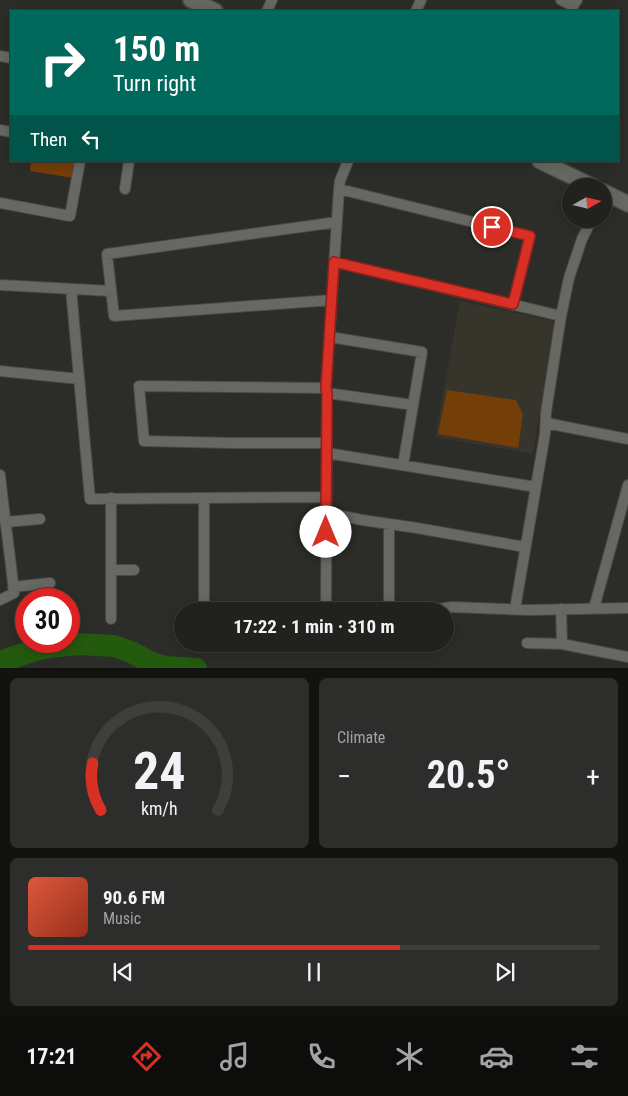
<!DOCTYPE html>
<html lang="en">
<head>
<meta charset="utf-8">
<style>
  :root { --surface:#21211e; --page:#2d2e2b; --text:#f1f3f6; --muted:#a2a3a4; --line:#3e3e3c; --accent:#d93025 }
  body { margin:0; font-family:"Roboto Condensed",sans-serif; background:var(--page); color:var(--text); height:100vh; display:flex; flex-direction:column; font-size:19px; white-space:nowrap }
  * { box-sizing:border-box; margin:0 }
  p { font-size:16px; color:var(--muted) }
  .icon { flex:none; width:28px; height:28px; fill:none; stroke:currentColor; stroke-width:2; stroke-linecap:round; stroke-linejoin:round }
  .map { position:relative; height:668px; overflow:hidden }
  .details { display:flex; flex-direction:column; gap:10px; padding:10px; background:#121210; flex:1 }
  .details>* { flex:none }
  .hud { position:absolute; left:10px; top:10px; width:609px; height:152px; border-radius:0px; box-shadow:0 2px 12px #0003,0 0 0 1px var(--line); background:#00695c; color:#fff; overflow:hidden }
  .needle { width:32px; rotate:82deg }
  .fabs { position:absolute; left:562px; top:178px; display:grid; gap:10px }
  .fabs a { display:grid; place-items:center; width:50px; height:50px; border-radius:50%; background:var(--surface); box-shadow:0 2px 12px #0003,0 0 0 1px var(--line); font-size:25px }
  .speed { position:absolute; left:15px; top:588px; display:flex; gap:10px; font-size:25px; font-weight:700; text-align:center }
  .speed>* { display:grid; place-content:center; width:65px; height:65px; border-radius:50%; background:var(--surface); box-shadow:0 2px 12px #0003,0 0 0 1px var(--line); line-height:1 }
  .speed .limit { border:8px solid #d22; background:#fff; color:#111 }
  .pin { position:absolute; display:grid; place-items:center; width:42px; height:42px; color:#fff; margin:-21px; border:2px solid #fff; border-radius:50%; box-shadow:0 1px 5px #0007 }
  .me { position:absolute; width:55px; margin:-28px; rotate:0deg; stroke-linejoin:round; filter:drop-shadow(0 0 4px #0008) }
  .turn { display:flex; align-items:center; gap:18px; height:105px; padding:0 20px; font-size:22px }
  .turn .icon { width:65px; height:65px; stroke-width:2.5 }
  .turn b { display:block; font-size:35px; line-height:42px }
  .then { display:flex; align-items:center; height:48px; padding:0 20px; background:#0003; gap:10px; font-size:19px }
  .big { font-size:38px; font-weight:700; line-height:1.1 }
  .details .widget { flex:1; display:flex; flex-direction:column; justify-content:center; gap:8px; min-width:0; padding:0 18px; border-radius:8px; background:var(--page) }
  .details .dial { align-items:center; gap:0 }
  .dial svg { height:130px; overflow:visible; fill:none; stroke:var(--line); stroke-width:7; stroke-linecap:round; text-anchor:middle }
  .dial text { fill:var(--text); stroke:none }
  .song { display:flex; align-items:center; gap:15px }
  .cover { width:60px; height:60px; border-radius:8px; background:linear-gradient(135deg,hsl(10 70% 55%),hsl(10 70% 35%)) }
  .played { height:5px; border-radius:2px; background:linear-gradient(90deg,var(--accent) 65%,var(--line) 65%) }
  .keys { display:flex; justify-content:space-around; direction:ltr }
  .heat { display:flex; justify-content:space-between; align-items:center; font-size:28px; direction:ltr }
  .details .tiles { flex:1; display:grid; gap:10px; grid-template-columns:1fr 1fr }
  .widget:last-child { grid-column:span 2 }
  .trip { position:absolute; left:174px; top:602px; width:280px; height:50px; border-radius:25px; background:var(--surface); box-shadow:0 2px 12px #0003,0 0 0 1px var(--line); font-weight:700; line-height:50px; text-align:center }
  .tab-bar { display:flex; height:80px; justify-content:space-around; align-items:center; background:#0d0d0c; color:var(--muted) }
  .tab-bar .icon { width:35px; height:35px }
  .tab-bar .on { color:var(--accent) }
  .tab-bar b { font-size:22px; color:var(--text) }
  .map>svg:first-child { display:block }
  .built { fill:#37352b }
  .green { fill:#743e08 }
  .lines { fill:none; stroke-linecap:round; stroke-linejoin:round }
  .river { stroke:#235a0e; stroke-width:22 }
  .minor-casing { stroke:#4a4946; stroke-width:12 }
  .secondary-casing { stroke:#4a4946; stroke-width:18 }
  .minor { stroke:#686863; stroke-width:10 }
  .secondary { stroke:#686863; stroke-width:15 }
  .route-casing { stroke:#8d1f18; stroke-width:12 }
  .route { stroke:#d93025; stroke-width:9 }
</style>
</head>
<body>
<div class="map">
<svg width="628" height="669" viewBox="0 0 628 669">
  <rect width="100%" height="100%" fill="#2c2c28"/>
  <path class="built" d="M 460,301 L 552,321 L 553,326 L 533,454 L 435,437 Z"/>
  <path class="green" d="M 31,161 L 75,161 L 73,178 L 30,171 Z
    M 447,390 L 516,400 L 523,414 L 518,448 L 438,434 Z"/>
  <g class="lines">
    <path class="river" d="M 0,662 L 32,651 L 49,647 L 78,644 L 114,646 L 131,652 L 152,663 L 166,667 L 196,669"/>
    <g class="minor-casing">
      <path id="minor" d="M 561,0 L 573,6 L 577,0
        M 267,11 L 272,0
        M 416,11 L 421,0
        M 0,56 L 11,58
        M 0,130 L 11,132
        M 125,189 L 129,161
        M 339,189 L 530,236 L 513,305
        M 0,203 L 70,216 L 80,161
        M 334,262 L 561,316
        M 0,285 L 111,291
        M 71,289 L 90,499 L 326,497
        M 332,300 L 114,316 L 107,254 L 337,222
        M 330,337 L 422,352 L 403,465
        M 0,371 L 79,379
        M 326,388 L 139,386 L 144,441 L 232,443 L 327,443
        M 327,393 L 413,405
        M 546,423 L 628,439
        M 327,453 L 536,487
        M 0,475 C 4,514 10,553 14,593 L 0,600
        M 204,498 L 204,611
        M 327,513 L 362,520 L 417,528 L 525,547
        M 5,522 L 40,519
        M 389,524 L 389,611
        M 111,570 L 134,570
        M 13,587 L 50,583
        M 594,608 L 628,485
        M 515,609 L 545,434 L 546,412 L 561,316 L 569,278 L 582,239 L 592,219
        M 561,609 L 562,644 L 628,657
        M 326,611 L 327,393 L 326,388 L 339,189 L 340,181 L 348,161
        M 424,611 L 452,607 L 530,610 L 628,608
        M 111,619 L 111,498
        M 181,632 L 182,632
        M 527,643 L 562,644"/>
    </g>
    <g class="secondary-casing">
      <path id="secondary" d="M 191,0 L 215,11
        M 540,161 L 592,186
        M 604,192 L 628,204"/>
    </g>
    <use href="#minor" class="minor"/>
    <use href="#secondary" class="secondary"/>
  </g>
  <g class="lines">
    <g class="route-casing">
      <path id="route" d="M 326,532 L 327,393 L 326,388 L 334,262 L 513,304 L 530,236 L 492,227"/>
    </g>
    <use href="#route" class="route"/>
  </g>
</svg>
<div class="fabs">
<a><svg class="needle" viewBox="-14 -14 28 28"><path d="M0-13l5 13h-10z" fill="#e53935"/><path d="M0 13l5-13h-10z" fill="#a2a3a4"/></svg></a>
</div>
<div class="speed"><div class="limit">30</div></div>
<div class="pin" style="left:492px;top:227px;background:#d93025"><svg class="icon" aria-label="arrive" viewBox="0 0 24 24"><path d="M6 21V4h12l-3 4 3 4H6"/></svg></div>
<svg class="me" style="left:326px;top:532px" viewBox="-20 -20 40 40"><circle r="19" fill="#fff"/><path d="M0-13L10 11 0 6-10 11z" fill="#d93025"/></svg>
<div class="trip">17:22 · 1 min · 310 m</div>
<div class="hud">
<div class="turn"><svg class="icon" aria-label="right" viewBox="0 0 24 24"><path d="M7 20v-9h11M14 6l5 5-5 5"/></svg><div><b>150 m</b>Turn right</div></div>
<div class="then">Then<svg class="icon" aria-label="left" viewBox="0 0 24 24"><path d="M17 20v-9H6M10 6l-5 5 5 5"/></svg></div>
</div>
</div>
<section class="details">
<div class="tiles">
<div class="widget dial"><svg viewBox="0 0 100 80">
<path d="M14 69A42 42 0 1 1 86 69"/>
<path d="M14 69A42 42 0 0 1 9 40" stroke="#d93025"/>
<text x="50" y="56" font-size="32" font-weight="700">24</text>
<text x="50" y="72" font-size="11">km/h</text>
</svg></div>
<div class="widget"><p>Climate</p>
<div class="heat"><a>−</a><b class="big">20.5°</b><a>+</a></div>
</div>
<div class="widget">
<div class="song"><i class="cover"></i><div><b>90.6 FM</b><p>Music</p></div></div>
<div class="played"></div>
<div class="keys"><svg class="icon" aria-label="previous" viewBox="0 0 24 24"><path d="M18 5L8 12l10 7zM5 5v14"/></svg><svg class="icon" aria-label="pause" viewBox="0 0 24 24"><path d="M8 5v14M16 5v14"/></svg><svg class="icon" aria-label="next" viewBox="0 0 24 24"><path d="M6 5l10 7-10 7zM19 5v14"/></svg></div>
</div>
</div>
</section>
<nav class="tab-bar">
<b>17:21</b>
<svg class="icon on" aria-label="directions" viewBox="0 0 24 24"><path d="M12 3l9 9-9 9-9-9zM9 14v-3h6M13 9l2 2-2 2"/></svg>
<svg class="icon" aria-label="music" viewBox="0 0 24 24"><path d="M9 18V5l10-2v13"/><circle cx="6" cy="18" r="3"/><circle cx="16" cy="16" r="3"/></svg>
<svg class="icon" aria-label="phone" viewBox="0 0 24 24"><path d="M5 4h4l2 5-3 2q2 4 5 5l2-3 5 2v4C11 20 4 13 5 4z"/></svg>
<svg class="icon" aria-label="climate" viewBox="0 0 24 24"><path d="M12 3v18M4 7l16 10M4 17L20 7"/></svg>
<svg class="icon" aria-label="car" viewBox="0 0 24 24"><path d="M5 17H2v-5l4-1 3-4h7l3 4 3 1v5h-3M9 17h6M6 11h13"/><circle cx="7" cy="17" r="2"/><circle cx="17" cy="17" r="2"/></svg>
<svg class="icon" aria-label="filters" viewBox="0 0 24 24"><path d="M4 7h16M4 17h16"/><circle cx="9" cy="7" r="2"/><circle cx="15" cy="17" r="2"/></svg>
</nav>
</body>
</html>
